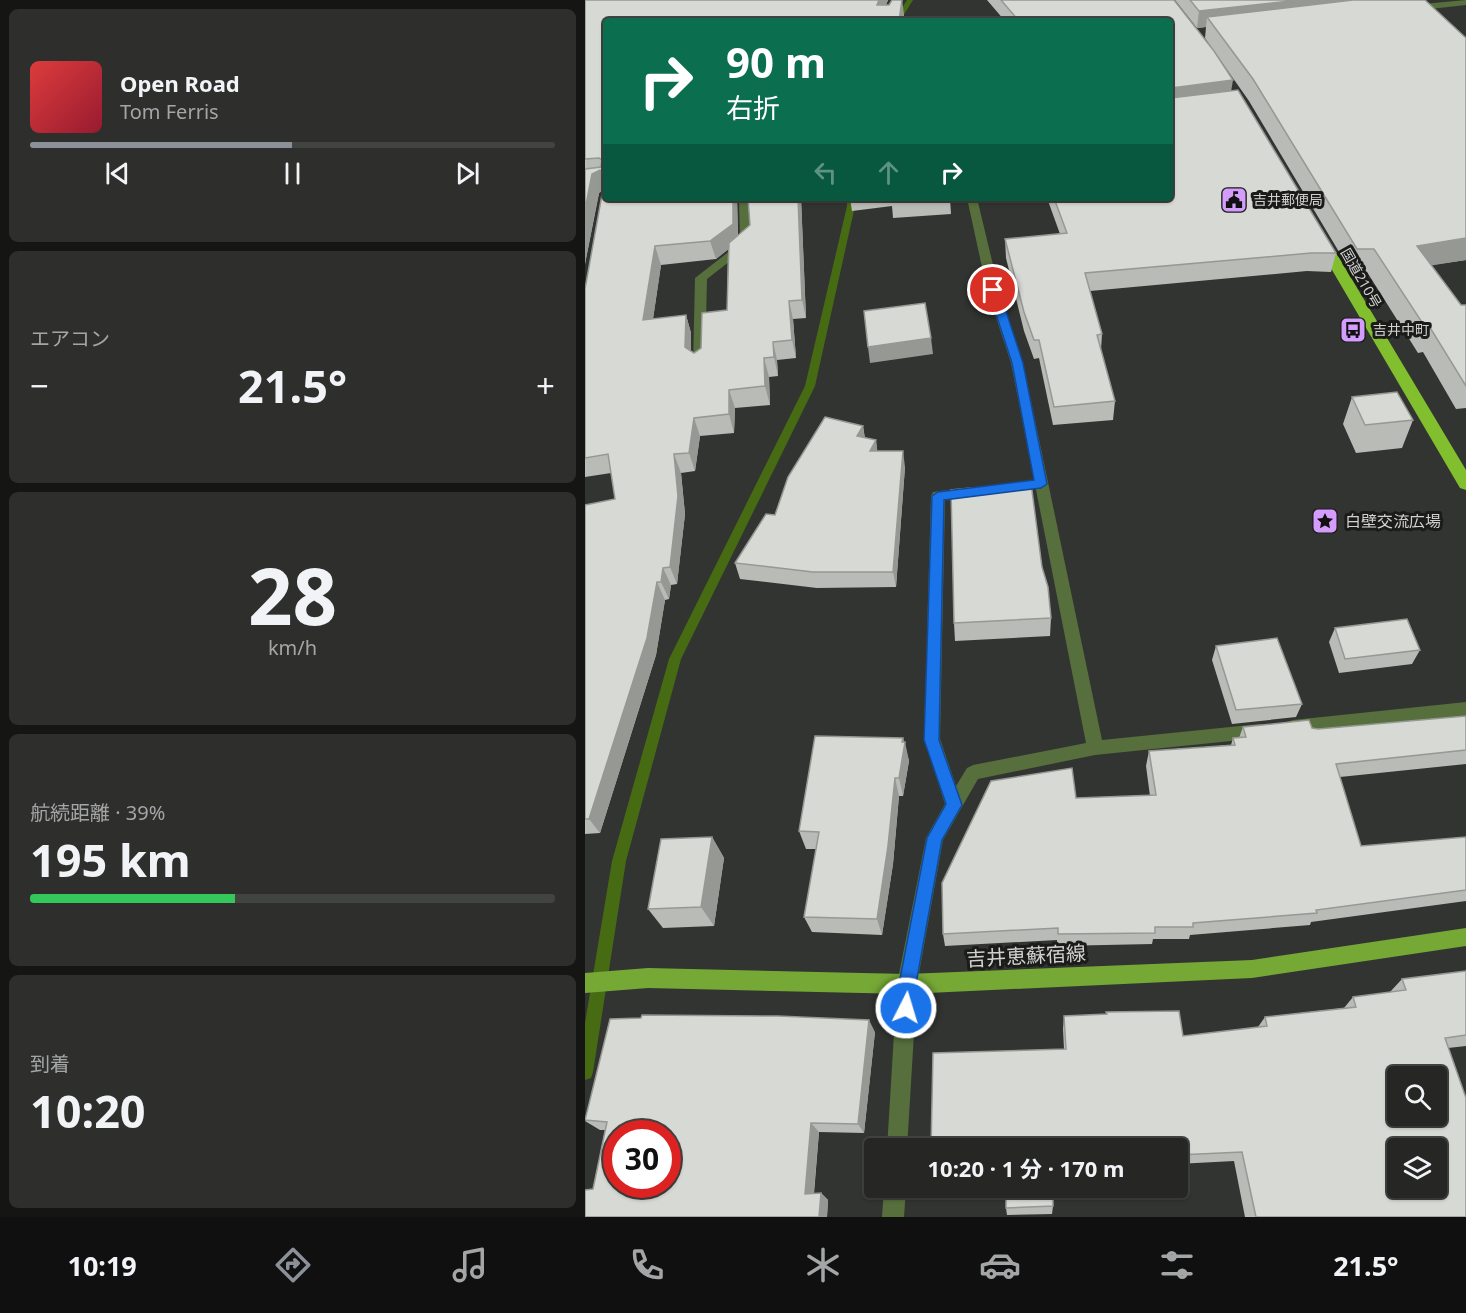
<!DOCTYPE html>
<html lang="ja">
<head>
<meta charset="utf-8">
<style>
  :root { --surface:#262725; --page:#2e2f2d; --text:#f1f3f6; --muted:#a4a5a7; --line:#424442; --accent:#8c9099 }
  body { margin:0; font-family:"Noto Sans","Noto Sans JP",sans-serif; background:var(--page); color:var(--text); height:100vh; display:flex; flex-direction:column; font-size:22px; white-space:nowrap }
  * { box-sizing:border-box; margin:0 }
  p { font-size:20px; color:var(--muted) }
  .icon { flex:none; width:33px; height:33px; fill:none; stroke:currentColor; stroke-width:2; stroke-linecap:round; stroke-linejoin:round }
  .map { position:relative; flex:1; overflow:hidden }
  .sheet { display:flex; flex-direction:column; gap:9px; padding:9px; background:#151514; width:585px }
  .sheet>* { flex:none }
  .banner { position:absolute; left:18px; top:18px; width:570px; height:183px; border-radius:6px; box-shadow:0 2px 4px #0004,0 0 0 2px var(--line); background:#0b6e4f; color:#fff; overflow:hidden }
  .buttons { position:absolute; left:802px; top:1066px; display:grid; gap:12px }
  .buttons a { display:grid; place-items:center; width:60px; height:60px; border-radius:6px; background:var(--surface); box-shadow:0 2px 4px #0004,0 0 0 2px var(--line); font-size:30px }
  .speed { position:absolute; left:18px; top:1120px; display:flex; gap:12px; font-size:30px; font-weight:700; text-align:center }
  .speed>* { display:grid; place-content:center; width:78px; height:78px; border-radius:50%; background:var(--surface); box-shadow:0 2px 4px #0004,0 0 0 2px var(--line); line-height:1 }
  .speed .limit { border:9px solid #d22; background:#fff; color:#111 }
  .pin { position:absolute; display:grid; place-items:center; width:51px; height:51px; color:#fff; margin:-26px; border:3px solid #fff; border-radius:50%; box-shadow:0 2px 6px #0007 }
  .me { position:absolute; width:66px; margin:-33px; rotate:5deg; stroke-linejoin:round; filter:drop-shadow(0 0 4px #0008) }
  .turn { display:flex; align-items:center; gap:21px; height:126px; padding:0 24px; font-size:27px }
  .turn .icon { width:78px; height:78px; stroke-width:2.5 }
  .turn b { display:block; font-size:42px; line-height:51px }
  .lanes { display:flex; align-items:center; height:57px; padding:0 24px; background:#0003; justify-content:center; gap:30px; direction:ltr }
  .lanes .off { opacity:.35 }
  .big { font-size:45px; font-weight:700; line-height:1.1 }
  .sheet .tile { flex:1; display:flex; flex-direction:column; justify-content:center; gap:9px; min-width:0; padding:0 21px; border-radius:9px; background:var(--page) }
  .sheet .dial { align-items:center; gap:0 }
  .dial b { font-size:78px; line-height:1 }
  .song { display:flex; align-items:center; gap:18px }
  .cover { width:72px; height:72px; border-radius:9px; background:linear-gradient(135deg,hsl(0 70% 55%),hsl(350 70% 35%)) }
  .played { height:6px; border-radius:3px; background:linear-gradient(90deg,var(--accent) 50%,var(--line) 50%) }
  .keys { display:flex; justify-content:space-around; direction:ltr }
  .heat { display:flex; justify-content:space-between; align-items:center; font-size:33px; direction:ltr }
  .charge { height:9px; border-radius:4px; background:linear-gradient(90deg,#34c759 39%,var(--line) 0) }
  .trip { position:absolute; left:279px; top:1138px; width:324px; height:60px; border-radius:6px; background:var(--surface); box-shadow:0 2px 4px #0004,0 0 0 2px var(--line); font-weight:700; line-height:60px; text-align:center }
  .tabs { display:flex; height:96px; justify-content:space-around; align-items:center; background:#0f100f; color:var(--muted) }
  .tabs .icon { width:42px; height:42px }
  .tabs .active { color:var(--accent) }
  .tabs b { font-size:27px; color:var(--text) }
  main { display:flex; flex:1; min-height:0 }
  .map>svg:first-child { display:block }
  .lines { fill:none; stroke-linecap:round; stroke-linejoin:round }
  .stream { fill:#476b13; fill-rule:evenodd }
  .minor { fill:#566f3c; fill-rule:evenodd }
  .major { fill:#76a836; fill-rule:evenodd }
  .highway { fill:#82bf2e; fill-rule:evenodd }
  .wall { fill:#b8bbb6; fill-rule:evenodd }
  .shaded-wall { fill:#969894 }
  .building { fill:#d6d9d4; stroke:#969894; stroke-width:1.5; fill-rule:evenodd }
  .route { fill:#1a73e8; stroke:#114b97; stroke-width:1.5 }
  .labels { text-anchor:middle; stroke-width:6; stroke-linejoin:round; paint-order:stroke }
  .far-poi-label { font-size:14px; fill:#d1d2d0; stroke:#1b1c1a; text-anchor:start }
  .far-street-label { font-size:14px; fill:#d1d2d0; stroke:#1b1c1a }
  .poi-label { font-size:16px; fill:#d1d2d0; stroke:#1b1c1a; text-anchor:start }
  .near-street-label { font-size:20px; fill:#d1d2d0; stroke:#1b1c1a }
</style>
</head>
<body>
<main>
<section class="sheet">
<div class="tile">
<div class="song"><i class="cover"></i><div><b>Open Road</b><p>Tom Ferris</p></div></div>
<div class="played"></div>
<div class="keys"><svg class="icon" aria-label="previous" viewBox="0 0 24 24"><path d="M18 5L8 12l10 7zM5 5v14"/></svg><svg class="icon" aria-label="pause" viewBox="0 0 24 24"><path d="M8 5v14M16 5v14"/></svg><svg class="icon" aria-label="next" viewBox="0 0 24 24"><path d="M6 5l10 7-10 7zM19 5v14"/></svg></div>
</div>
<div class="tile"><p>エアコン</p>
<div class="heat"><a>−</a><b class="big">21.5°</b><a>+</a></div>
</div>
<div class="tile dial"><b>28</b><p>km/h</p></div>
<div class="tile"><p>航続距離 · 39%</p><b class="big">195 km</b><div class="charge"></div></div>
<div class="tile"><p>到着</p><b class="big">10:20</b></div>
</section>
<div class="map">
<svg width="881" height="1217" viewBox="0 0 881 1217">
  <rect width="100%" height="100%" fill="#323431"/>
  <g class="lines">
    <path class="stream" d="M 322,0 L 328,0 L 315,21 L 309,21 Z
      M 262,198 L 270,198 L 270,206 L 230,386 L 96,659 L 41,861 L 8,1072 L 6,1078 L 0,1080 L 0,1023 L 27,861 L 84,659 L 220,386 L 262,206 Z"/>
    <path class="minor" d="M 881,0 L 881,5 L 827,11 L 823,8 L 827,5 Z
      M 154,198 L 164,198 L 167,244 L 122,279 L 120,366 L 114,370 L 108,366 L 110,278 L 155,243 Z
      M 382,198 L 392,198 L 414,290 L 438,363 L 517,740 L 675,724 L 681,726 L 683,731 L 681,736 L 675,738 L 510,755 L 393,779 L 358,840 L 332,984 L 322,1149 L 302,1149 L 312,984 L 341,838 L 360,804 L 339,739 L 346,496 L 348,492 L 385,487 L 392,492 L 385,497 L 360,500 L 355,739 L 371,786 L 382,768 L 388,765 L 501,743 L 426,363 L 402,290 Z
      M 881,702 L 881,716 L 708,734 L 702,732 L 700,727 L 702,722 L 708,720 Z
      M 299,1188 L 321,1188 L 319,1217 L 297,1217 Z"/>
    <path class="major" d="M 881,928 L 881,946 L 667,978 L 322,994 L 63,988 L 0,993 L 0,973 L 63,968 L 322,974 L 667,960 Z"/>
    <path class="highway" d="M 737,237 L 744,241 L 881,470 L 881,490 L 875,488 L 730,241 Z"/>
  </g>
  <path class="wall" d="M 0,0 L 303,0 L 301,5 L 319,14 L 318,21 L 21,21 L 21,198 L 152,198 L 153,236 L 216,198 L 221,318 L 208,319 L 211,358 L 192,360 L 193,376 L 184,377 L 185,405 L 150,408 L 149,433 L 115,436 L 110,471 L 96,473 L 100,514 L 92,584 L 86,585 L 84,599 L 80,600 L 71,655 L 15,833 L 0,834 L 0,505 L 30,499 L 26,473 L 0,477 L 0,289 L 18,190 L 14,193 L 0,264 ZM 143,249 L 142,310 L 116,348 L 109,353 L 106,351 L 106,333 L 101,315 L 68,319 L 76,265 L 131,259 Z
    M 402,0 L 589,0 L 629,51 L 620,38 L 621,27 L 612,28 L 590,0 L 840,0 L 881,260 L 846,265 L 876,305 L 881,305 L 881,408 L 871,409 L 838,352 L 833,353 L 782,272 L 766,272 L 664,101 L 629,51 L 646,91 L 751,253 L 746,272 L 722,271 L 505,291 L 517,334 L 516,350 L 530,401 L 528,420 L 468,425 L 454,358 L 449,359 L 439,331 L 421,258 L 420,239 L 475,234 L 462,198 L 585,198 L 585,21 L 420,21 Z
    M 265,198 L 365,198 L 366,214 L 308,218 L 307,206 L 267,211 Z
    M 767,397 L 828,420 L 817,448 L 771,453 L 758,424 Z
    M 278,426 L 280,438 L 291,440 L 292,451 L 320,467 L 311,587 L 232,588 L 155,579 L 150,563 L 190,515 Z
    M 457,567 L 466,618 L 465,636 L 370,641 L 369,623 Z
    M 750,628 L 835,650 L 827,664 L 754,673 L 744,642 Z
    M 631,646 L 717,704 L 711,717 L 647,724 L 627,660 Z
    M 881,716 L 881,764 L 755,777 L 776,846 L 881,837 L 881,901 L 726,922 L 725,925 L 605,935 L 604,939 L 568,939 L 567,944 L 472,946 L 472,940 L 360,946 L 358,934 L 491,798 L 565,796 L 561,766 L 564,751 L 646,745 L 648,738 L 654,738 L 658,727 L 727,728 L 733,729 Z
    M 318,738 L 324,761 L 318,796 L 314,796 L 308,864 L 297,935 L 227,932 L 219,917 L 231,849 L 221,849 L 214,831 Z
    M 127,837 L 139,858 L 129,926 L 78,928 L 63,909 Z
    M 881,971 L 881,1046 L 863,1048 L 881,1217 L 660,1217 L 649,1161 L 592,1164 L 592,1149 L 346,1149 L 479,1049 L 478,1029 L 479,1016 L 598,1036 L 673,1027 L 680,1017 L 759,1008 L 768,997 L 805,992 L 817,979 Z
    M 290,1032 L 279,1133 L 234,1132 L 229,1194 L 236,1193 L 243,1200 L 242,1217 L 0,1217 L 8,1189 L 20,1130 L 15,1130 L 0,1121 Z
    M 468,1206 L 467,1214 L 422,1215 L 421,1208 Z"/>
  <path class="shaded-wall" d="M 294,0 L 303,0 L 294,21 L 292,5 Z
    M 317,0 L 319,14 L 318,21 L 314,21 Z
    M 715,0 L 818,0 L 622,17 L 621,27 L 612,28 L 614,11 Z
    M 648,80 L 645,98 L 585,106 L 587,88 Z
    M 15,170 L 21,188 L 14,193 L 0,264 L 0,210 L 7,174 Z
    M 148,198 L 152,198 L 153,242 L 131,259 L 125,241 Z
    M 213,198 L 216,198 L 221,318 L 217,300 Z
    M 881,238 L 881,260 L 824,269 L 832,246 Z
    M 70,246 L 76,265 L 65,339 L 58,320 Z
    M 204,301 L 208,319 L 211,358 L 207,340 Z
    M 101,315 L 106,333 L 106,366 L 100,347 Z
    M 346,338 L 348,354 L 285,363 L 283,347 Z
    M 188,342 L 192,360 L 193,376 L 189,357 Z
    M 179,358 L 184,377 L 185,405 L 180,386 Z
    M 144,390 L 150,408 L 149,433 L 144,414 Z
    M 109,418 L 115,436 L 110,471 L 104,453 Z
    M 278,426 L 280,442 L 272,436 Z
    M 291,440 L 293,456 L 285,451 Z
    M 318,451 L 320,467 L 311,587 L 308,572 Z
    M 89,454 L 96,473 L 100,514 L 92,584 L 85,567 Z
    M 78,568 L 86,585 L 84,599 L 76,582 Z
    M 72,582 L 80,600 L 71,655 L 15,833 L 4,819 Z
    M 318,738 L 320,746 L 320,742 L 324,761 L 318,796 L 314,778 Z
    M 310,778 L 314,796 L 308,864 L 297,935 L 292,919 Z
    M 127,837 L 139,858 L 129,926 L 116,907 Z
    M 284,1020 L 290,1032 L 279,1133 L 273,1124 Z
    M 226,1123 L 234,1132 L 228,1201 L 220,1194 Z
    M 236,1193 L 243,1200 L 242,1217 L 234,1217 Z"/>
  <path class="building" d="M 0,0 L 294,0 L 292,5 L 304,5 L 307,0 L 317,0 L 314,21 L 21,21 L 21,198 L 148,198 L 148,224 L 125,241 L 70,246 L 58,320 L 101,315 L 100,347 L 109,353 L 116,348 L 117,313 L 142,310 L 144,243 L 165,225 L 163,198 L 213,198 L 217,300 L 204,301 L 207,340 L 188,342 L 189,357 L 179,358 L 180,386 L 144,390 L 144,414 L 109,418 L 104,453 L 89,454 L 93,496 L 85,567 L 78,568 L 76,582 L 72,582 L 62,638 L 4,819 L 0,819 L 0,505 L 30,499 L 23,454 L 0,458 L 0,289 L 20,178 L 17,178 L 15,170 L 7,174 L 0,210 L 0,169 L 16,167 L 17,160 L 14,158 L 0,159 Z
    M 416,0 L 589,0 L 629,51 L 648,80 L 587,88 L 586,98 L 653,90 L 751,253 L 726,253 L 500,273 L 517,334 L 512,335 L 530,401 L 469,407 L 454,340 L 449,340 L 439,312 L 420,239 L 482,233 L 469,198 L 585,198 L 585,21 L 434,21 Z
    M 605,0 L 715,0 L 614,11 Z
    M 768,0 L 840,0 L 881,38 L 881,238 L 832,246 L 876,305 L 881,305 L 881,386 L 846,329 L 842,330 L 789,249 L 772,249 L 668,79 L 622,17 Z
    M 306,198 L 333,198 L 306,200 Z
    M 340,303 L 346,338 L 283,347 L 279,311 Z
    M 812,392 L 828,420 L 780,425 L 767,397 Z
    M 240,417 L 278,426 L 272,436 L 291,440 L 285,451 L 318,451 L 308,572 L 228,572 L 150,563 L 181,514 L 190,515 L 203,477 Z
    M 446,483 L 457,567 L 463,587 L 466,618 L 369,623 L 366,490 Z
    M 822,619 L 835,650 L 760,659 L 750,628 Z
    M 692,638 L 717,704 L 651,710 L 631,646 Z
    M 881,716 L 881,750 L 751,764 L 776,846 L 881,837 L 881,890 L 731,910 L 732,913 L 608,923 L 608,927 L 570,927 L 570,933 L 473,934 L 473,928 L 358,934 L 357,883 L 406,781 L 487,768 L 491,798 L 571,795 L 564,751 L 650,745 L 648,738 L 661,737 L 658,727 L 724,720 L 727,728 L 733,729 Z
    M 230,736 L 318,738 L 317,742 L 320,742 L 314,778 L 310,778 L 303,846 L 292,919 L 219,917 L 234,832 L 214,831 Z
    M 127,837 L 116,907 L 63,909 L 76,839 Z
    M 881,971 L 881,1035 L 860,1038 L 881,1098 L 881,1217 L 671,1217 L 657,1152 L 592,1155 L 592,1149 L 530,1149 L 530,1148 L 504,1149 L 346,1149 L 348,1053 L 481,1049 L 479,1016 L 522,1014 L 521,1012 L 594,1011 L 598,1036 L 682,1026 L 680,1017 L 771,1007 L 768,997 L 821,990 L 817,979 ZM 813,1077 L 852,1077 L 852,1116 L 813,1116 ZM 813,1149 L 852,1149 L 852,1188 L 813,1188 Z
    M 57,1015 L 193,1016 L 284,1020 L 273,1124 L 226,1123 L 220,1194 L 236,1193 L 234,1217 L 0,1217 L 0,1190 L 8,1189 L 22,1122 L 0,1120 L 25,1019 L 56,1018 ZM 32,1134 L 82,1134 L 82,1185 L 32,1185 Z
    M 421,1188 L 468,1188 L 468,1206 L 421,1208 Z"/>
  <path class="route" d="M 408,286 L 414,290 L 438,363 L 462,484 L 456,488 L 359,500 L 354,740 L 377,805 L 357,840 L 331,984 L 327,1014 L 321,1017 L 315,1014 L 312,1008 L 314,984 L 342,838 L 361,804 L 339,740 L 347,496 L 353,492 L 449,480 L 427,363 L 403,290 Z"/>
  <defs>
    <g id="civic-square" transform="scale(1.35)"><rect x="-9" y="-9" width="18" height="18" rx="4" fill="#d49cfc" stroke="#1b1c1a"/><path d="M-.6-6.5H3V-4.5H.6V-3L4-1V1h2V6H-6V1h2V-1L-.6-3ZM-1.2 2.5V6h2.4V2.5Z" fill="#111"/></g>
    <g id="bus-square" transform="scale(1.35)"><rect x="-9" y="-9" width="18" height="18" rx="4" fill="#d49cfc" stroke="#1b1c1a"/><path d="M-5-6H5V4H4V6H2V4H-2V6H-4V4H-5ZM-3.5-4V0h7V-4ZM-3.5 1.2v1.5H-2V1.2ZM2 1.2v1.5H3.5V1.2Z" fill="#111"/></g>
    <g id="sight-square" transform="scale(1.35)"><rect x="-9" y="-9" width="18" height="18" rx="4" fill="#d49cfc" stroke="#1b1c1a"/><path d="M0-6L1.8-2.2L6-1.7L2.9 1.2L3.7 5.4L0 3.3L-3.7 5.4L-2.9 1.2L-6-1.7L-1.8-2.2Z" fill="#111"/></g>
  </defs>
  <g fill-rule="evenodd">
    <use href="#civic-square" x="649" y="200"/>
    <use href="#bus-square" x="768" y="330"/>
    <use href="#sight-square" x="740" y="521"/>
  </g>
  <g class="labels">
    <g class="far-poi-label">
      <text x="668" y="205">吉井郵便局</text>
      <text x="788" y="335">吉井中町</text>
    </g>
    <g class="far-street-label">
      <text transform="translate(776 278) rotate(60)" y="5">国道210号</text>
    </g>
    <g class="poi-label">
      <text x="760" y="527">白壁交流広場</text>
    </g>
    <g class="near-street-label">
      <text transform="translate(441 956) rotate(-3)" y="7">吉井恵蘇宿線</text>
    </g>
  </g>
</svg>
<div class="buttons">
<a><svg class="icon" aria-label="search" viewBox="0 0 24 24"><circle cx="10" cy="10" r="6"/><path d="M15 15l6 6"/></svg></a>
<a><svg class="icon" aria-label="layers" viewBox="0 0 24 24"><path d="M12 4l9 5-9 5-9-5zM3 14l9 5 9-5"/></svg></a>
</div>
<div class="speed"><div class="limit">30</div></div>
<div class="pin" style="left:408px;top:290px;background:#d93025"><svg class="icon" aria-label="arrive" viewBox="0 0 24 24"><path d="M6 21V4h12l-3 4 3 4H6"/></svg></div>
<svg class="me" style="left:321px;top:1008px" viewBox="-20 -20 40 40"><circle r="17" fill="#1a73e8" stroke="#fff" stroke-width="3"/><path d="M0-11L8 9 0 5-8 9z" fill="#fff"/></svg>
<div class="trip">10:20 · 1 分 · 170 m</div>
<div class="banner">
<div class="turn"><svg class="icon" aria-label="right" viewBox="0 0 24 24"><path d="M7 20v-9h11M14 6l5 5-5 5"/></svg><div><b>90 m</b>右折</div></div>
<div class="lanes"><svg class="icon off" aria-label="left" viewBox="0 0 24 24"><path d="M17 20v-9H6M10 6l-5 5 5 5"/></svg><svg class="icon off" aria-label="ahead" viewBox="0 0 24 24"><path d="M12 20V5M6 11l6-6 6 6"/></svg><svg class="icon" aria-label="right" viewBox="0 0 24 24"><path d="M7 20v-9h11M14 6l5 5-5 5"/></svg></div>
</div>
</div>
</main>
<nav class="tabs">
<b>10:19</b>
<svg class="icon active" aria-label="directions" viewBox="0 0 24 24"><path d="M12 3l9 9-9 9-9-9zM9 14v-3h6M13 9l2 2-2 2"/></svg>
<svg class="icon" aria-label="music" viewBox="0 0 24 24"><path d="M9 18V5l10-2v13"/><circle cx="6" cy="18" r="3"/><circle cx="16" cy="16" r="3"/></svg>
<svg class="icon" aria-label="phone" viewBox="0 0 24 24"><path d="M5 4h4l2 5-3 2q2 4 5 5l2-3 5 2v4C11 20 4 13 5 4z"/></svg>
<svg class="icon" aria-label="climate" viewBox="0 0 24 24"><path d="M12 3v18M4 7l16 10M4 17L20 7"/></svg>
<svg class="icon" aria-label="car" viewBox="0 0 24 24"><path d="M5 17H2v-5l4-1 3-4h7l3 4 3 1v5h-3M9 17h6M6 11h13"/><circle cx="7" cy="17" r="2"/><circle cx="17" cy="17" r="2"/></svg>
<svg class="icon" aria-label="filters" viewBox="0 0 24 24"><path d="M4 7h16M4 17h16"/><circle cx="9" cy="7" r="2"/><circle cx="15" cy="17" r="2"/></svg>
<b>21.5°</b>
</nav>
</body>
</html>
